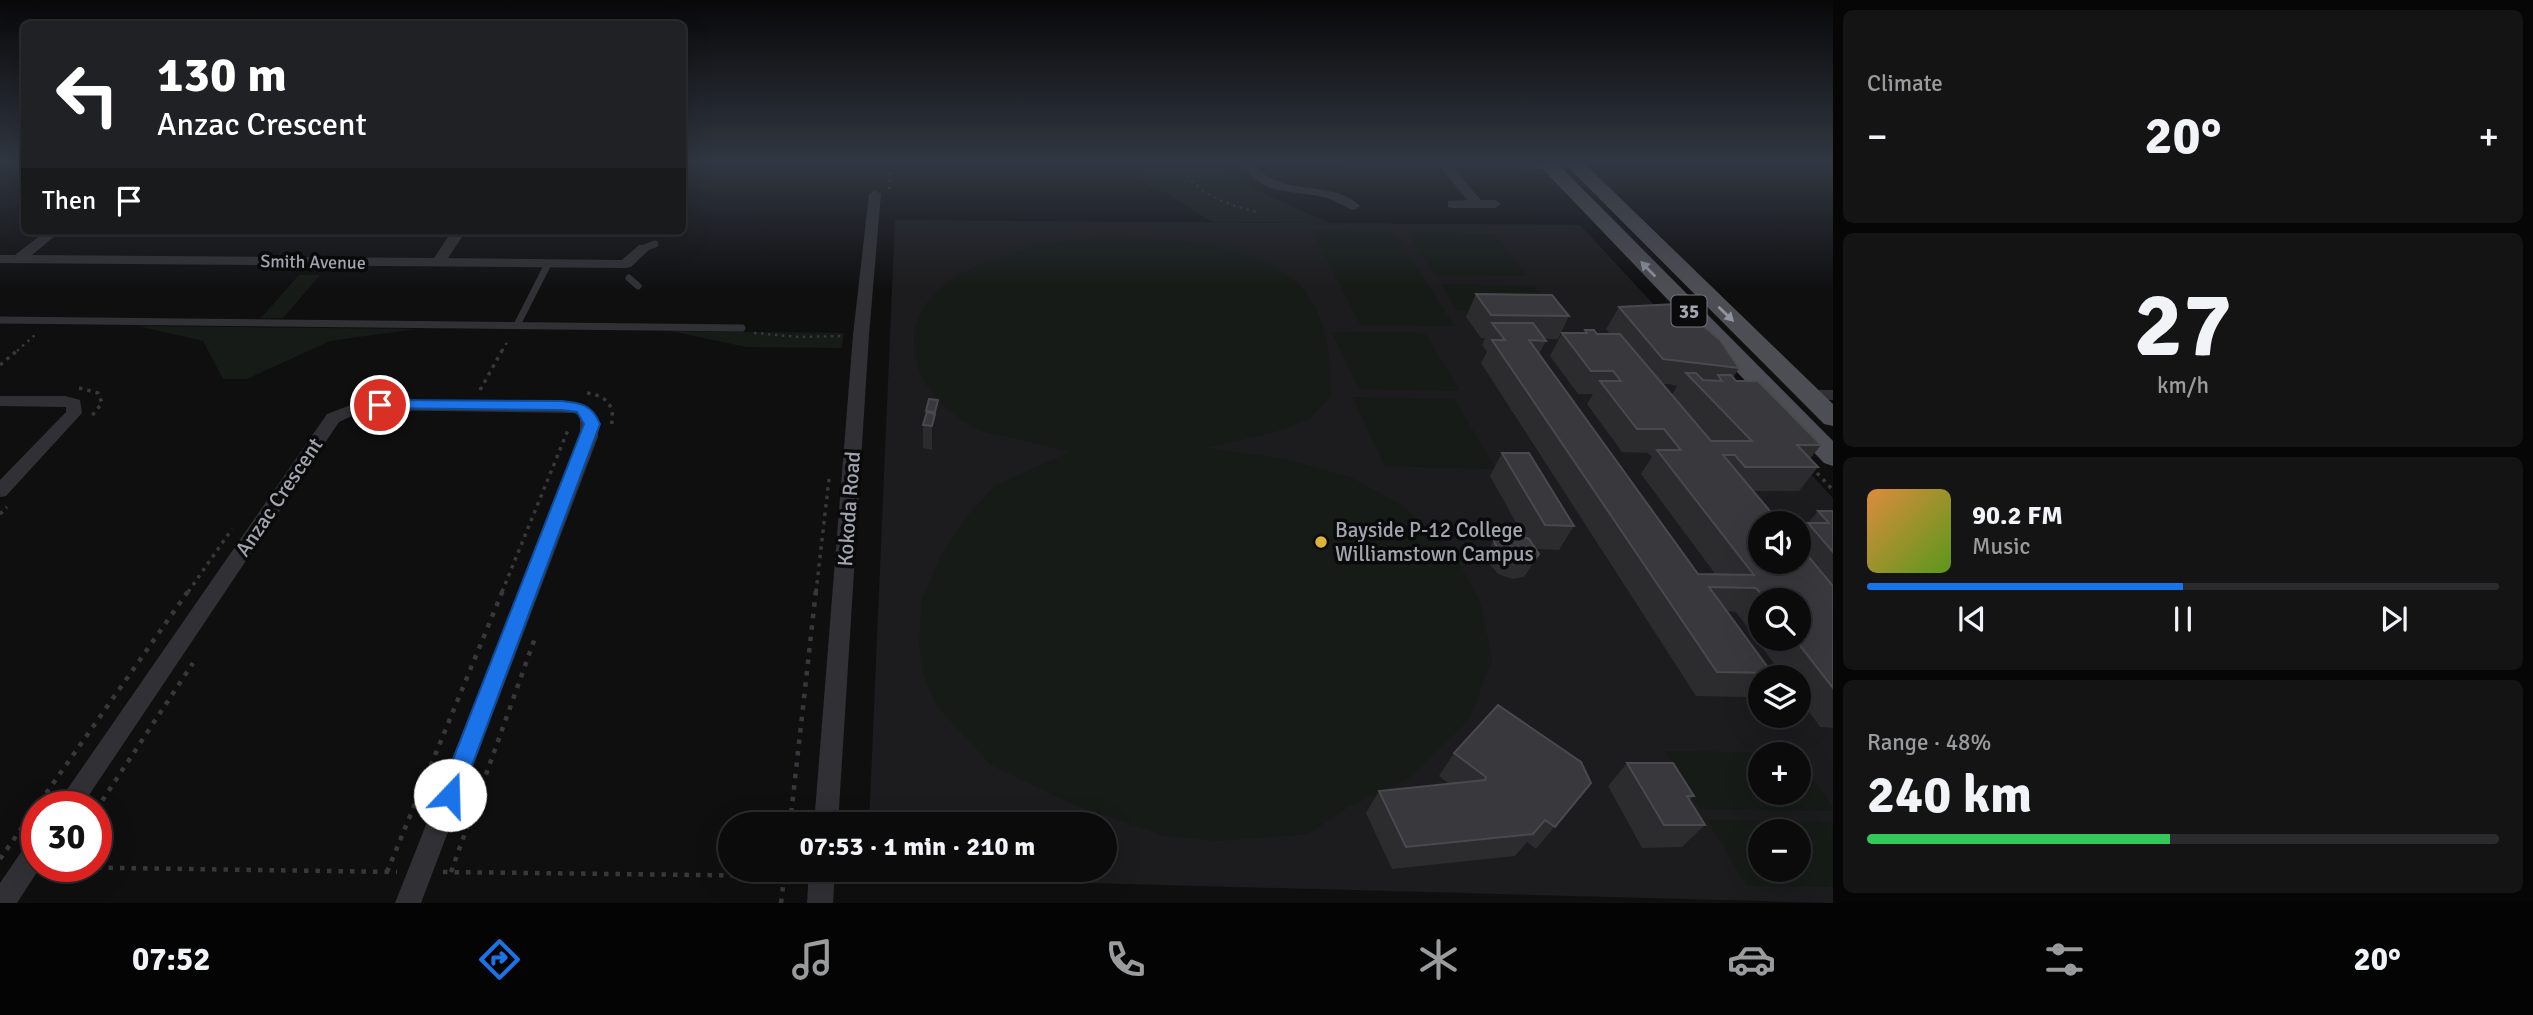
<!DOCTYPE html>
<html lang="en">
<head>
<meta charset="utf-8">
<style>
  :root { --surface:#0b0b0c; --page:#141415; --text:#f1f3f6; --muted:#9a9b9d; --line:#2b2b2d; --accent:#1a73e8 }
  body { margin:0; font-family:Signika,sans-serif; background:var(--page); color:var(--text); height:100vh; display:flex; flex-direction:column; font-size:26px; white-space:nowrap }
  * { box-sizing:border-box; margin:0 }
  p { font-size:23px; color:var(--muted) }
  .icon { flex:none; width:38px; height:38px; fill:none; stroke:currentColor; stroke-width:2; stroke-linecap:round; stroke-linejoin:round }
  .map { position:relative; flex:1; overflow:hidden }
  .panel { display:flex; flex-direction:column; gap:10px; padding:10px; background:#060607; width:700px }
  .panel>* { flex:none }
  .hud { position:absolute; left:21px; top:21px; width:665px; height:214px; border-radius:10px; box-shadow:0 7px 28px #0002,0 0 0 2px var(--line); background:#202124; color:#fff; overflow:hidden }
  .tools { position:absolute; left:1748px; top:511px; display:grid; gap:14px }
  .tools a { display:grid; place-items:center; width:63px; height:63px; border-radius:50%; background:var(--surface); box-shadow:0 7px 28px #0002,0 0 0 2px var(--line); font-size:35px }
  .speed { position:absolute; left:21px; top:791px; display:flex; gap:14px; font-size:35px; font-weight:700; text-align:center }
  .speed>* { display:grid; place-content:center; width:91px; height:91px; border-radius:50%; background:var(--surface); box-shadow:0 7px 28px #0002,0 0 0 2px var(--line); line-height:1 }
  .speed .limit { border:10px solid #d22; background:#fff; color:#111 }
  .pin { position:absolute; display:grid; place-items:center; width:60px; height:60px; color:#fff; margin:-30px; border:4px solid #fff; border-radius:50%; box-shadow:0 2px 7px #0007 }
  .me { position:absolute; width:77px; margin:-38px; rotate:21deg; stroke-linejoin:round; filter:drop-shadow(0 0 5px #0008) }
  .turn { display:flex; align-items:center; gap:24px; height:147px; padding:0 21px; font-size:32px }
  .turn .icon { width:91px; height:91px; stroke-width:2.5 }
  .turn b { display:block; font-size:49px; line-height:60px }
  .then { display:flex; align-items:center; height:66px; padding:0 21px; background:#0003; gap:14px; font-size:26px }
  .big { font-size:52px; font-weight:700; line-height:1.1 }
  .panel .widget { flex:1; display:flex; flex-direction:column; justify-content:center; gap:10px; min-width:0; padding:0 24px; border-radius:10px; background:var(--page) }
  .panel .dial { align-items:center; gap:0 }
  .dial b { font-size:91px; line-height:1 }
  .song { display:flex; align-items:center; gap:21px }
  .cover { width:84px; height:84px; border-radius:10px; background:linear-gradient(135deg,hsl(30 70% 55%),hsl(90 70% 35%)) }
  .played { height:7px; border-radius:4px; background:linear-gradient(90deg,var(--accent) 50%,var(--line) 50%) }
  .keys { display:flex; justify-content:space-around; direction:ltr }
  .heat { display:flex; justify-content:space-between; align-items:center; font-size:38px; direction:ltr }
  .charge { height:10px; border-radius:5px; background:linear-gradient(90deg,#34c759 48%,var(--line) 0) }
  .trip { position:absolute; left:718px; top:812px; width:399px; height:70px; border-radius:35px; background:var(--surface); box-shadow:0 7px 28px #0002,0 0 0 2px var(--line); font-weight:700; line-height:70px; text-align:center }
  .menu { display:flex; height:112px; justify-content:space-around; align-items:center; background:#040405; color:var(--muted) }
  .menu .icon { width:49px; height:49px }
  .menu .active { color:var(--accent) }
  .menu b { font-size:32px; color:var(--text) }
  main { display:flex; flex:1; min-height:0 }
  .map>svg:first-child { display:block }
  .built { fill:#1c1b1d; fill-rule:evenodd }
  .green { fill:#161b17; fill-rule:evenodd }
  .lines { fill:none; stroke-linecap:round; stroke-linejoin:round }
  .path-far2 { stroke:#37383c; stroke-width:2.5; stroke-dasharray:2.5 4.5; stroke-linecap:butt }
  .path-far1 { stroke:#37383c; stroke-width:3.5; stroke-dasharray:3.5 5; stroke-linecap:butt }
  .path { stroke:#37383c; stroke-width:4.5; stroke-dasharray:4.5 7; stroke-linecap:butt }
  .service { stroke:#313135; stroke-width:7 }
  .minor { fill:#313135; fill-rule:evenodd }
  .primary { fill:#4d4e54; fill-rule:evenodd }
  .wall { fill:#2c2b2e; fill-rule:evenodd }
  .shaded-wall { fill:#1b1a1c }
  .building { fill:#39383c; stroke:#49494e; stroke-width:2 }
  .oneway { fill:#91949e }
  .route { fill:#1a73e8; stroke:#114b97; stroke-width:2 }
  .poi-dot { fill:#dcb23c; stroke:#0a0a0b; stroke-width:2.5 }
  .labels { text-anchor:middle; stroke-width:7; stroke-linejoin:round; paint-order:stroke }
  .far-street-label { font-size:18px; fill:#a2a5b0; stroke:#0a0a0b }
  .shield { fill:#0a0a0b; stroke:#74767e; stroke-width:2 }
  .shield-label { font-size:19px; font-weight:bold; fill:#a2a5b0 }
  .street-label { font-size:21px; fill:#a2a5b0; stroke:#0a0a0b }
  .poi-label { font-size:21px; fill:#a2a5b0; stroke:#0a0a0b; text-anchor:start }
</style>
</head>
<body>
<main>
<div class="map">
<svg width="1833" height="903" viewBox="0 0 1833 903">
  <rect width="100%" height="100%" fill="#0f0f10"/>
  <path class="built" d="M 895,220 L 1580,225 L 1833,498 L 1833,903 L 867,877 L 867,870 L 1104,870 L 1104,824 L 869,824 ZM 1760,523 L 1799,523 L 1799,562 L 1760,562 ZM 1760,600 L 1799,600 L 1799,639 L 1760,639 ZM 1760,677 L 1799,677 L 1799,716 L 1760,716 ZM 1760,754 L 1799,754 L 1799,793 L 1760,793 ZM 1760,831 L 1799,831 L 1799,870 L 1760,870 Z"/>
  <path class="green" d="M 1132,163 L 1221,163 L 1253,189 L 1330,223 L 1212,222 L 1168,194 L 1147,186 Z
    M 1312,231 L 1394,232 L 1454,326 L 1361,325 Z
    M 1408,233 L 1494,234 L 1527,276 L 1435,275 Z
    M 1107,237 C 1164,239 1270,242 1307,294 C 1328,324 1331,361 1331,396 L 1309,419 L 1277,431 L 1207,448 L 1284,459 L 1350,477 L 1403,506 L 1452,551 L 1480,602 L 1492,659 L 1469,720 L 1409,778 L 1348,807 L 1308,834 L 1218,841 L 1166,836 L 1079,807 L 991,765 L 937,706 L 923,673 L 919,645 L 922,600 L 940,557 L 969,514 L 995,486 L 1070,452 C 1051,447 1032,442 1013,438 C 1002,435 987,434 977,429 C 948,414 919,387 915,354 C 902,265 1044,241 1107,237 Z
    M 299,275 L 320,275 L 283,318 L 261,318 Z
    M 1441,284 L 1534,286 L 1555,312 L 1458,311 Z
    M 138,326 L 415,329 L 330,341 L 247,379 L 223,379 L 203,341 Z
    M 670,331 L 844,333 L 842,348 L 746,347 Z
    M 1332,332 L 1425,333 L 1460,391 L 1359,389 Z
    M 1353,397 L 1454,399 L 1496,469 L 1385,466 Z
    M 1665,751 L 1795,753 L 1760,754 L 1760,793 L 1799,793 L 1799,759 L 1833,807 L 1833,811 L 1700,809 Z
    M 1707,820 L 1833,822 L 1833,887 L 1747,886 ZM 1760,831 L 1799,831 L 1799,870 L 1760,870 Z"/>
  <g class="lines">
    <path class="path-far2" d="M 1180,163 C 1195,196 1227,204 1260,213
      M 889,189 L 891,163
      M 754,333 L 799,337 L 844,336
      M 17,351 L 36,334
      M 502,351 L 509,339"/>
    <path class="path-far1" d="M 0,365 L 19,349
      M 79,388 L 98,393 L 102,403 L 91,417
      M 480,390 L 503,349
      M 587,393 C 607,396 616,406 611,427
      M 1817,473 L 1833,490
      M 0,514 L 7,507
      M 188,592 L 232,529
      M 502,592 L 568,430
      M 816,592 L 829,479"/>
    <path class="path" d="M 96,810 L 193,663
      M 790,824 L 816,590
      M 0,859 L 189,590
      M 51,867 L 397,872
      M 387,872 L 503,590
      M 443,872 L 784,876
      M 451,872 L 535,638
      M 781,903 L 785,870"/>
    <path class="service" d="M 644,248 L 655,244
      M 629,278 L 638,286
      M 0,320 L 742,328
      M 517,325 L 548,264"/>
    <path class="minor" d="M 1242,163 L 1254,163 C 1278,199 1331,178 1360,206 L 1354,210 C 1343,207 1334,199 1323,197 C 1289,189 1263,197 1242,163 Z
      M 1342,163 L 1579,163 L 1580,165 L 1574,169 L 1453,168 L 1481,200 L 1495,200 L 1501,204 L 1495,208 L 1453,208 L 1448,207 L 1448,201 L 1467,200 L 1440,167 L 1348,167 Z
      M 875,190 L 881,194 L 869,335 L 838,824 L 814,824 L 853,335 L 869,194 Z
      M 46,231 L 61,231 L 32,255 L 434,258 L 452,231 L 466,231 L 448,258 L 622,260 L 639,245 L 649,245 L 651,248 L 631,267 L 626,268 L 0,263 L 0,255 L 15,255 Z
      M 1809,390 L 1833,390 L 1833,400 L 1803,399 L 1801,395 Z
      M 0,396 L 65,396 L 80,400 L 82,413 L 6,496 L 0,497 L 0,480 L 66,412 L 66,407 L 0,406 Z
      M 364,400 L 561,401 L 587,406 L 599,421 L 598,437 L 421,903 L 395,903 L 580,437 L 580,416 L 574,413 L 365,410 L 339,422 L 81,807 L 55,807 L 327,414 Z
      M 37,839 L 37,866 L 41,866 L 17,903 L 0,903 L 0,883 L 28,842 Z
      M 809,870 L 835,870 L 833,903 L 807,903 Z"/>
    <path class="primary" d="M 1537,163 L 1557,163 L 1833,441 L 1833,466 L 1824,463 Z
      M 1564,163 L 1584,163 L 1833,404 L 1833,426 L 1824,424 Z"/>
  </g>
  <path class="wall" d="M 1476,294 L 1569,316 L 1558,339 L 1545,339 L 1546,341 L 1539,354 L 1698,574 L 1716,575 L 1641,474 L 1652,457 L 1648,453 L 1622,452 L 1587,404 L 1593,394 L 1578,394 L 1550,356 L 1562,333 L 1583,333 L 1585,330 L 1597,334 L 1610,334 L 1606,329 L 1619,307 L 1739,368 L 1733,378 L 1736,381 L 1821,445 L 1810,459 L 1818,467 L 1799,491 L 1753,491 L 1799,562 L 1799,533 L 1818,511 L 1833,511 L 1833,728 L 1820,727 L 1799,698 L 1799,677 L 1784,677 L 1736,612 L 1727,611 L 1772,673 L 1768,677 L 1760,677 L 1760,685 L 1749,697 L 1696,696 L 1481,363 L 1487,352 L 1482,345 L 1485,338 L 1481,338 L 1466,317 ZM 1663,384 L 1668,384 L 1677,386 L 1672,395 ZM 1760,600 L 1799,600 L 1799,639 L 1760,639 Z
    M 938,400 L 937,423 L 932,450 L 923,448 L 923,425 L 926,411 Z
    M 1502,453 L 1574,526 L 1559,550 L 1536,549 L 1539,554 L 1524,577 L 1512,579 L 1498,574 L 1486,560 L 1485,556 L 1494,540 L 1524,537 L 1490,476 Z
    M 1454,753 L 1591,783 L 1536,849 L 1527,842 L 1515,856 L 1392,869 L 1366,813 L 1379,791 L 1449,784 L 1439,776 Z
    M 1627,763 L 1694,796 L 1689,800 L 1705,825 L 1682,847 L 1642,848 L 1608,786 Z"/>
  <path class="shaded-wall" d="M 938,400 L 937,423 L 932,450 L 932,426 Z"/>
  <path class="building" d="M 1476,294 L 1552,295 L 1569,316 L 1491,315 Z
    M 1677,304 L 1720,340 L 1739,368 L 1663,359 L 1619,307 Z
    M 1492,323 L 1533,323 L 1546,341 L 1529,340 L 1698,574 L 1754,575 L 1657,450 L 1681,450 L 1664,429 L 1637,429 L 1600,381 L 1621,381 L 1613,371 L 1591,371 L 1562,333 L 1587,333 L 1585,330 L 1594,330 L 1597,334 L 1620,334 L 1711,441 L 1752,441 L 1686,373 L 1696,373 L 1703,380 L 1722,381 L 1718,375 L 1731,375 L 1736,381 L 1758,381 L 1821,445 L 1797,445 L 1818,467 L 1745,467 L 1735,455 L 1723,455 L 1780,523 L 1760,523 L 1760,562 L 1799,562 L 1799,545 L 1833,586 L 1833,688 L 1795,639 L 1799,639 L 1799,600 L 1766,600 L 1756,588 L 1709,587 L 1772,673 L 1717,672 L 1492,340 L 1505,340 Z
    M 929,399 L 938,400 L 935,412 L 926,411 Z
    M 927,412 L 935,414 L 932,426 L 923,425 Z
    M 1502,453 L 1529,453 L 1574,526 L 1545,525 Z
    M 1818,511 L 1833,511 L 1833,552 L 1808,523 L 1829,523 Z
    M 1501,533 L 1514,533 L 1529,539 L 1539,554 L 1534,561 L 1522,562 L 1508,558 L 1495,544 L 1494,540 Z
    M 1498,705 L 1581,762 L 1591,783 L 1555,827 L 1545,820 L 1533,834 L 1406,847 L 1379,791 L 1485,780 L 1486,777 L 1454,753 Z
    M 1627,763 L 1673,763 L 1694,796 L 1687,796 L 1705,825 L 1664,825 Z"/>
  <defs><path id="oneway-solid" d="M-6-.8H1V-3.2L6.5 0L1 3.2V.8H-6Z" transform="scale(1.75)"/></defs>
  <g class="oneway">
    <use href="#oneway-solid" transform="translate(1648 269) rotate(-134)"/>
    <use href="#oneway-solid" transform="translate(1726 314) rotate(44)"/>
  </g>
  <linearGradient id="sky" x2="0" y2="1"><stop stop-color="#080809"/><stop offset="0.56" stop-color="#313742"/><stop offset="1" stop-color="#313742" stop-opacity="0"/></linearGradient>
  <rect width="1833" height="290" fill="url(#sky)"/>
  <path class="route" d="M 380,400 L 561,401 C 580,403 592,404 600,424 L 461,795 L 457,802 L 450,805 L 442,802 L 439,795 L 584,424 L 577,412 L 561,410 L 375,408 L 372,405 L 375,402 Z"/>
  <circle class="poi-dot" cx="1321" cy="542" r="7"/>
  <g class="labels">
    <g class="far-street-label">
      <text transform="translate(313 262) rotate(1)" y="6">Smith Avenue</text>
    </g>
    <rect class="shield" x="1671.5" y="295.5" width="35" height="31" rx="5"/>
    <g class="shield-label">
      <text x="1689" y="318">35</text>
    </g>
    <g class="street-label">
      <text transform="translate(279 497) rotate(-56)" y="7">Anzac Crescent</text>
      <text transform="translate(849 509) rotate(-86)" y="7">Kokoda Road</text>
    </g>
    <g class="poi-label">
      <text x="1335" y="537">Bayside P-12 College<tspan x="1335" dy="24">Williamstown Campus</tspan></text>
    </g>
  </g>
</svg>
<div class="tools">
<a><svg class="icon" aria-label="sound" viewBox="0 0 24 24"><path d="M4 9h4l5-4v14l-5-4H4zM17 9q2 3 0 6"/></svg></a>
<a><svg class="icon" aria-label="search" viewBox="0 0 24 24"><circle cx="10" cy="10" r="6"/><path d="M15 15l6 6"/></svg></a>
<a><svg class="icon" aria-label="layers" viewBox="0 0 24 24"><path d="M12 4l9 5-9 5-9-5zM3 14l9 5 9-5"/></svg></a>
<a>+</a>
<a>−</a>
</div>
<div class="speed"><div class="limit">30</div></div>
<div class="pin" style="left:380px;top:405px;background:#d93025"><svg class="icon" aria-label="arrive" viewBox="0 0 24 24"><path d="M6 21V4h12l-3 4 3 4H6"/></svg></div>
<svg class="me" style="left:450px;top:795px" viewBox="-20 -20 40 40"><circle r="19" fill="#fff"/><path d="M0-13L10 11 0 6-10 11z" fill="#1a73e8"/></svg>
<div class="trip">07:53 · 1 min · 210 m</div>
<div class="hud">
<div class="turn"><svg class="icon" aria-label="left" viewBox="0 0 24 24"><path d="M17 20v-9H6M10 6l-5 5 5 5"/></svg><div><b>130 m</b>Anzac Crescent</div></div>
<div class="then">Then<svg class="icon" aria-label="arrive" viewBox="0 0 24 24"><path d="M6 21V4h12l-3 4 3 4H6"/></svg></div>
</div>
</div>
<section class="panel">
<div class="widget"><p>Climate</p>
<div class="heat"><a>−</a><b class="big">20°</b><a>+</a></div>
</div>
<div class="widget dial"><b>27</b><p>km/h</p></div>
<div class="widget">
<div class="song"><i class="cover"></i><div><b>90.2 FM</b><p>Music</p></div></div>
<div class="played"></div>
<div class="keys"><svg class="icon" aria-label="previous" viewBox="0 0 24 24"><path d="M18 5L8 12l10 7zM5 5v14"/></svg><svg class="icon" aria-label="pause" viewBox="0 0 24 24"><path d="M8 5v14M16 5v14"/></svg><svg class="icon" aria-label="next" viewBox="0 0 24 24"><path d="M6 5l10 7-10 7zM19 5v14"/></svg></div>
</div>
<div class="widget"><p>Range · 48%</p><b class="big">240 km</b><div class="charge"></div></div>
</section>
</main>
<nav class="menu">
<b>07:52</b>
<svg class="icon active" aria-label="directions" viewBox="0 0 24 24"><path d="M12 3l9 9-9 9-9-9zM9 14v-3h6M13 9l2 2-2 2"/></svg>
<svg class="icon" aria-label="music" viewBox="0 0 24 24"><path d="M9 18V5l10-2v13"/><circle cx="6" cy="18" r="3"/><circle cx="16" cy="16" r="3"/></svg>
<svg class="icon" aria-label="phone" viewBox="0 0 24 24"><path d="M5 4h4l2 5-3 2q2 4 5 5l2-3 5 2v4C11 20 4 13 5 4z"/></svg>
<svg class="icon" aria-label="climate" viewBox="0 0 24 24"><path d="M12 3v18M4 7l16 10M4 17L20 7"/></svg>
<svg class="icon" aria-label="car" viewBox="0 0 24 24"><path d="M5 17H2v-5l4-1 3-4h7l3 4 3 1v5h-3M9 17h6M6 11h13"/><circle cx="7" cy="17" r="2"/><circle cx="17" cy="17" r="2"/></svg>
<svg class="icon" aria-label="filters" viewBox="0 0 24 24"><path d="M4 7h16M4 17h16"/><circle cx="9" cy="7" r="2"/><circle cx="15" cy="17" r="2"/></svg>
<b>20°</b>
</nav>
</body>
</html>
